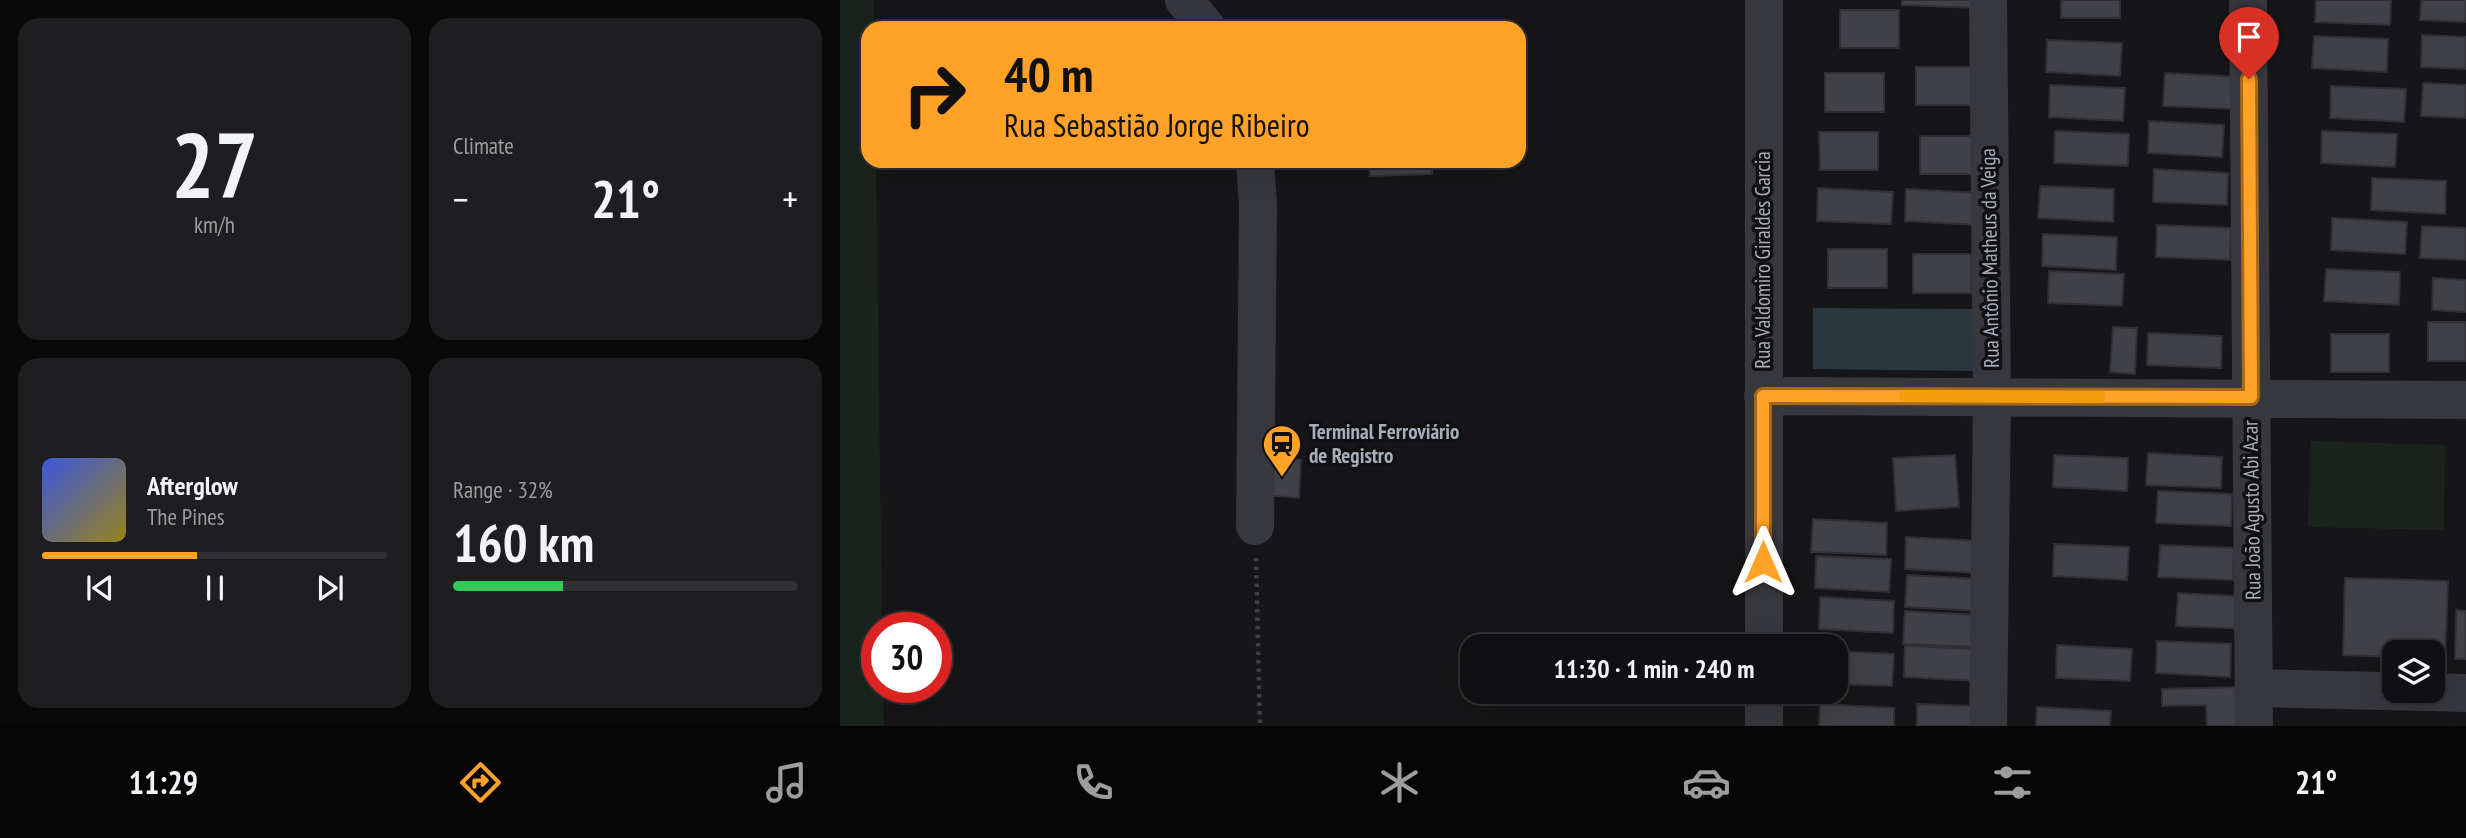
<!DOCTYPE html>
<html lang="en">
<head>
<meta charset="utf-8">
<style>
  :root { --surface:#101012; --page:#1e1e20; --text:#f1f3f6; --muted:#9c9d9f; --line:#303032; --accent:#ffa227 }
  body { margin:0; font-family:"PT Sans Narrow",sans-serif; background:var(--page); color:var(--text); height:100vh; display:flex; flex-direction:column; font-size:26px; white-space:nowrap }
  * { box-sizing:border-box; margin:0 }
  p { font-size:23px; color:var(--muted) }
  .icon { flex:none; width:38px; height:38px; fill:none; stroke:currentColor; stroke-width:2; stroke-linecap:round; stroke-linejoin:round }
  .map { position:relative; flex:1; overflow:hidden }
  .details { display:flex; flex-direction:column; gap:18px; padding:18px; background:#09090a; width:840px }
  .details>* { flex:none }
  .top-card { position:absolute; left:21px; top:21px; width:665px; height:147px; border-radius:21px; box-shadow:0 7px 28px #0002,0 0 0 2px var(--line); background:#ffa227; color:#111; overflow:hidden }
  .controls { position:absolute; left:1542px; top:640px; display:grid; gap:14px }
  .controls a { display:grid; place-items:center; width:63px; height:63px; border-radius:14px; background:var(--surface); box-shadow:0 7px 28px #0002,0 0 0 2px var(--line); font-size:35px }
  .speed { position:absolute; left:21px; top:612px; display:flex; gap:14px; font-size:35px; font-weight:700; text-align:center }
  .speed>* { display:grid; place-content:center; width:91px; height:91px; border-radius:50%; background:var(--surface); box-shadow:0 7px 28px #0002,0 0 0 2px var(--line); line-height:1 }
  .speed .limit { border:10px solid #d22; background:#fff; color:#111 }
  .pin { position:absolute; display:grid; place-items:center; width:60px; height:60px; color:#fff; margin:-72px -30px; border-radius:50% 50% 50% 0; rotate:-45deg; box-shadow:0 0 7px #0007 }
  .pin .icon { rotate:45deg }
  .me { position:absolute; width:77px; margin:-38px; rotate:0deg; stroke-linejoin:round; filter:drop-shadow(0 0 5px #0008) }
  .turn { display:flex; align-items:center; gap:24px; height:147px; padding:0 28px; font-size:32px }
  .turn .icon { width:91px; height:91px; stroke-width:2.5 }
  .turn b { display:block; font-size:49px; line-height:60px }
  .big { font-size:52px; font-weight:700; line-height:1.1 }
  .details .tile { flex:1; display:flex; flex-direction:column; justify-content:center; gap:10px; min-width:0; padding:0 24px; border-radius:21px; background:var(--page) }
  .details .dial { align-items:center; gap:0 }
  .dial b { font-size:91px; line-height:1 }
  .song { display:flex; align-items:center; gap:21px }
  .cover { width:84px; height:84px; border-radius:10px; background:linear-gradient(135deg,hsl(230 70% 55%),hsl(50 70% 35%)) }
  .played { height:7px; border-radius:4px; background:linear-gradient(90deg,var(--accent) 45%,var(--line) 45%) }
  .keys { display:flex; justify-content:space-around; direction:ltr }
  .heat { display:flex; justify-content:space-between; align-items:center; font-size:38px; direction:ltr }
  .charge { height:10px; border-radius:5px; background:linear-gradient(90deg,#34c759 32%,var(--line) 0) }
  .details .tiles { flex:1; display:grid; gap:18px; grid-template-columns:repeat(2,1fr) }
  .trip { position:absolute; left:620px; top:634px; width:388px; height:70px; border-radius:21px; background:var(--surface); box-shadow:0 7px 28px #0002,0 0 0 2px var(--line); font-weight:700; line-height:70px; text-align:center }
  .dock { display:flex; height:112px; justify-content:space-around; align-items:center; background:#060607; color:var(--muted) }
  .dock .icon { width:49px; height:49px }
  .dock .on { color:var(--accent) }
  .dock b { font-size:32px; color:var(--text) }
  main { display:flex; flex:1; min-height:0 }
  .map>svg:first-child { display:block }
  .green { fill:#1b241c }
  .water { fill:#2b373e }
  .building { fill:#404146; stroke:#303034; stroke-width:2 }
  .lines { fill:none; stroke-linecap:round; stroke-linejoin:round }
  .path { stroke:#3c4045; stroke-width:4.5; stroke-dasharray:3.5 5; stroke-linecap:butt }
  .minor { stroke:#37383e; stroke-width:38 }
  .route-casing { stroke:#a66919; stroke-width:18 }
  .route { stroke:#ffa227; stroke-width:12 }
  .slow { stroke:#f59e0b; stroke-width:12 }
  .labels { text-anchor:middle; stroke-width:7; stroke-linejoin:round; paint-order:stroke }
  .street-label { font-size:21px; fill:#a7aeba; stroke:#111113 }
  .poi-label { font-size:21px; font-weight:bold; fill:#a7aeba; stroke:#111113; text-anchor:start }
</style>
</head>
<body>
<main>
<section class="details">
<div class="tiles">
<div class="tile dial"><b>27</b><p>km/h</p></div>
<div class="tile"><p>Climate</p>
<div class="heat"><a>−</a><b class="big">21°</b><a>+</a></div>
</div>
<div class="tile">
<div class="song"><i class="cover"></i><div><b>Afterglow</b><p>The Pines</p></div></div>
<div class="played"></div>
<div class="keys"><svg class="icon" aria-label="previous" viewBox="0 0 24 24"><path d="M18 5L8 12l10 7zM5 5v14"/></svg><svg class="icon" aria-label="pause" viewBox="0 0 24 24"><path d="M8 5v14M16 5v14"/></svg><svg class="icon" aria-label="next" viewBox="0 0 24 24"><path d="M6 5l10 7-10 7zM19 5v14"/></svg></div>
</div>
<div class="tile"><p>Range · 32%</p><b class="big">160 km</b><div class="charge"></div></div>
</div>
</section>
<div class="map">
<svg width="1626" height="726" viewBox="0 0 1626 726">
  <rect width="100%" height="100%" fill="#161618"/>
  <path class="green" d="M 0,0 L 34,0 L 34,28 L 28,28 L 28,161 L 36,161 L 42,628 L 37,628 L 37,688 L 43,688 L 44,726 L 0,726 Z
    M 1470,441 L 1605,445 L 1604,530 L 1468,527 Z"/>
  <path class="water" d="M 973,308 L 1134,309 L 1134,371 L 973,369 Z"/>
  <path class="building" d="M 1062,0 L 1137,0 L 1137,8 L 1062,5 Z
    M 1221,0 L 1280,0 L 1280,18 L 1221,18 Z
    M 1476,0 L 1551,0 L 1550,25 L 1475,22 Z
    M 1581,0 L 1626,0 L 1626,22 L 1580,20 Z
    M 1000,10 L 1059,10 L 1059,48 L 1000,48 Z
    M 1582,35 L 1626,37 L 1626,69 L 1581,67 Z
    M 1474,36 L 1548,39 L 1547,72 L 1472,68 Z
    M 1207,40 L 1282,43 L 1280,76 L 1206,72 Z
    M 1076,67 L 1135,67 L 1135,105 L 1076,105 Z
    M 985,73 L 1044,73 L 1044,112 L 985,112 Z
    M 1325,73 L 1399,77 L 1397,109 L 1323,106 Z
    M 1583,83 L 1626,85 L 1626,118 L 1581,116 Z
    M 1210,85 L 1285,88 L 1283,121 L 1209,117 Z
    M 1491,86 L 1566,89 L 1564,122 L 1490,118 Z
    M 1309,121 L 1384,125 L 1382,157 L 1308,153 Z
    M 1215,131 L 1289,134 L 1288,166 L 1214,163 Z
    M 1482,131 L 1557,134 L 1555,167 L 1481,163 Z
    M 979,132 L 1038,132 L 1038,170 L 980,170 Z
    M 1080,136 L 1139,136 L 1139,174 L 1080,174 Z
    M 529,161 L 592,161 L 592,174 L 530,176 Z
    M 1314,169 L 1388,173 L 1387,205 L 1313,202 Z
    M 1532,178 L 1606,181 L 1605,214 L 1531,210 Z
    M 1200,186 L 1274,189 L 1273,222 L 1198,218 Z
    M 978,188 L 1053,192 L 1051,224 L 977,221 Z
    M 1066,189 L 1141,193 L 1139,225 L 1065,221 Z
    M 1492,218 L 1567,222 L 1565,254 L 1491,250 Z
    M 1317,225 L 1391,228 L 1390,260 L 1316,257 Z
    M 1582,226 L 1626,228 L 1626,260 L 1580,258 Z
    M 1203,234 L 1277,237 L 1276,270 L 1202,266 Z
    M 988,249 L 1047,249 L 1047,288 L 988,288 Z
    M 1073,254 L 1131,254 L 1131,293 L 1073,293 Z
    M 1486,269 L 1560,272 L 1559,305 L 1484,301 Z
    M 1209,271 L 1284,274 L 1282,306 L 1208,303 Z
    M 1593,278 L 1626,280 L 1626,312 L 1592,310 Z
    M 1588,322 L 1626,322 L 1626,361 L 1588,361 Z
    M 1273,327 L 1297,328 L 1295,374 L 1270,372 Z
    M 1308,333 L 1382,336 L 1381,368 L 1307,365 Z
    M 1491,334 L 1549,334 L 1549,372 L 1491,372 Z
    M 1308,453 L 1382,457 L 1381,488 L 1306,485 Z
    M 1115,455 L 1119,507 L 1056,511 L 1053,458 Z
    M 1214,455 L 1288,458 L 1287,491 L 1213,487 Z
    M 426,457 L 461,460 L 459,498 L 423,495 Z
    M 1318,491 L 1392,494 L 1391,526 L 1316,523 Z
    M 973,519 L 1047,523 L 1046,555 L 971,552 Z
    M 1066,537 L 1140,541 L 1139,573 L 1065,569 Z
    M 1214,544 L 1289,547 L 1287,580 L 1213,576 Z
    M 1320,545 L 1394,548 L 1393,580 L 1318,577 Z
    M 976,556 L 1051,559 L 1049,592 L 975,588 Z
    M 1067,575 L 1141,579 L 1140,611 L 1065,607 Z
    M 1505,578 L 1608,581 L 1605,659 L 1592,658 L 1592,653 L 1554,653 L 1554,657 L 1503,655 Z
    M 1338,593 L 1412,597 L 1410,629 L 1336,626 Z
    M 980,597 L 1054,601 L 1053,633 L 979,629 Z
    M 1616,610 L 1626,611 L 1626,659 L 1615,659 Z
    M 1065,611 L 1139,615 L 1138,647 L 1063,644 Z
    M 1317,641 L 1391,644 L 1390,677 L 1316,673 Z
    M 1217,645 L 1292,649 L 1290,681 L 1216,678 Z
    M 1065,646 L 1139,649 L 1138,681 L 1064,677 Z
    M 996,651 L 1054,654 L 1052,686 L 996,684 Z
    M 1398,687 L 1399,726 L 1367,726 L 1366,705 L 1322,706 L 1322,689 Z
    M 980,704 L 1054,708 L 1054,726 L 979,726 Z
    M 1077,704 L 1133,706 L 1132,726 L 1077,726 Z
    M 1197,707 L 1271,711 L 1270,726 L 1196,726 Z"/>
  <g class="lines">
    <path class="path" d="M 416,558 L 420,726"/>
    <path class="minor" d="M 344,0 L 367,28
      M 1408,0 L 1414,726
      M 415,161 L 418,206 L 415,526
      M 923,396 L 1626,400
      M 924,646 L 924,0
      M 1414,688 L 1626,693
      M 924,691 L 924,726
      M 1148,726 L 1152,396 L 1148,0"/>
  </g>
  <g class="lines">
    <g class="route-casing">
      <path id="route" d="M 923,562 L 923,396 L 1411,397 L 1409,79"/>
    </g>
    <use href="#route" class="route"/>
    <path class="slow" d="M 1065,396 L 1260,397"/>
  </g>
  <defs>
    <g id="station-pin" transform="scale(2.0125)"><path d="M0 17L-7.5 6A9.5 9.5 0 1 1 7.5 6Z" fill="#ffa227" stroke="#111113"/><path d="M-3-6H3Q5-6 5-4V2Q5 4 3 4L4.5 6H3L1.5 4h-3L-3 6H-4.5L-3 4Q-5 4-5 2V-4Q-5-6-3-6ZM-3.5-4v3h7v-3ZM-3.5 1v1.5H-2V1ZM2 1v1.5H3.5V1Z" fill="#111"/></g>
  </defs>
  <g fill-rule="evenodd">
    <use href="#station-pin" x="442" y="444"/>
  </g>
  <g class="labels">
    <g class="street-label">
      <text transform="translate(1150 258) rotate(-91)" y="7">Rua Antônio Matheus da Veiga</text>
      <text transform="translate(923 260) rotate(-90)" y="7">Rua Valdomiro Giraldes Garcia</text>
      <text transform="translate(1412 510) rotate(-91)" y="7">Rua João Agusto Abi Azar</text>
    </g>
    <g class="poi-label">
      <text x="469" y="439">Terminal Ferroviário<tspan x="469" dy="24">de Registro</tspan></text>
    </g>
  </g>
</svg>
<div class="controls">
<a><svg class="icon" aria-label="layers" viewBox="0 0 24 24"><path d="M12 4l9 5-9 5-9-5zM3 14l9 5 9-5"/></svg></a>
</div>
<div class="speed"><div class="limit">30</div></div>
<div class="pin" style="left:1409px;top:79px;background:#d93025"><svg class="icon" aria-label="arrive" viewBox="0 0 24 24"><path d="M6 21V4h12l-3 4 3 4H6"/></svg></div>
<svg class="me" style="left:923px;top:562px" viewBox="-20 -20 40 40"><path d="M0-17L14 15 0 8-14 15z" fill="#ffa227" stroke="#fff" stroke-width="4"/></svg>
<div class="trip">11:30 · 1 min · 240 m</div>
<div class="top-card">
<div class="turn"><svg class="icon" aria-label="right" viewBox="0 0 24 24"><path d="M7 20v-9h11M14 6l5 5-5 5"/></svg><div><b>40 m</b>Rua Sebastião Jorge Ribeiro</div></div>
</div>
</div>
</main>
<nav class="dock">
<b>11:29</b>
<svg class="icon on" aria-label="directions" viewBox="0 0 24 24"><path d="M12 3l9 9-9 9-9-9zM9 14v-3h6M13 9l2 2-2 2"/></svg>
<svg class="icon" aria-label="music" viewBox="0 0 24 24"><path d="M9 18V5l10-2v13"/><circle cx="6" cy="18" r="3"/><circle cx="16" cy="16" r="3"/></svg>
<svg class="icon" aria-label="phone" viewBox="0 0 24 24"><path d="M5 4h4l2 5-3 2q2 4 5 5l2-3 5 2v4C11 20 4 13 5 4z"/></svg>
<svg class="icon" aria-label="climate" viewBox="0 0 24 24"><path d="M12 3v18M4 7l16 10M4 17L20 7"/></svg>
<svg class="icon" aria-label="car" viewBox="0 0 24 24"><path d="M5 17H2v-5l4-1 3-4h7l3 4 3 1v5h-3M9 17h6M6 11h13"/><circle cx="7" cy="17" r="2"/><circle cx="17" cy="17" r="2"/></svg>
<svg class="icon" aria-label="filters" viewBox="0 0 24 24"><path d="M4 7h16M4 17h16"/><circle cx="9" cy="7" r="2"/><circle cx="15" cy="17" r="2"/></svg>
<b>21°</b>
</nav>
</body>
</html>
